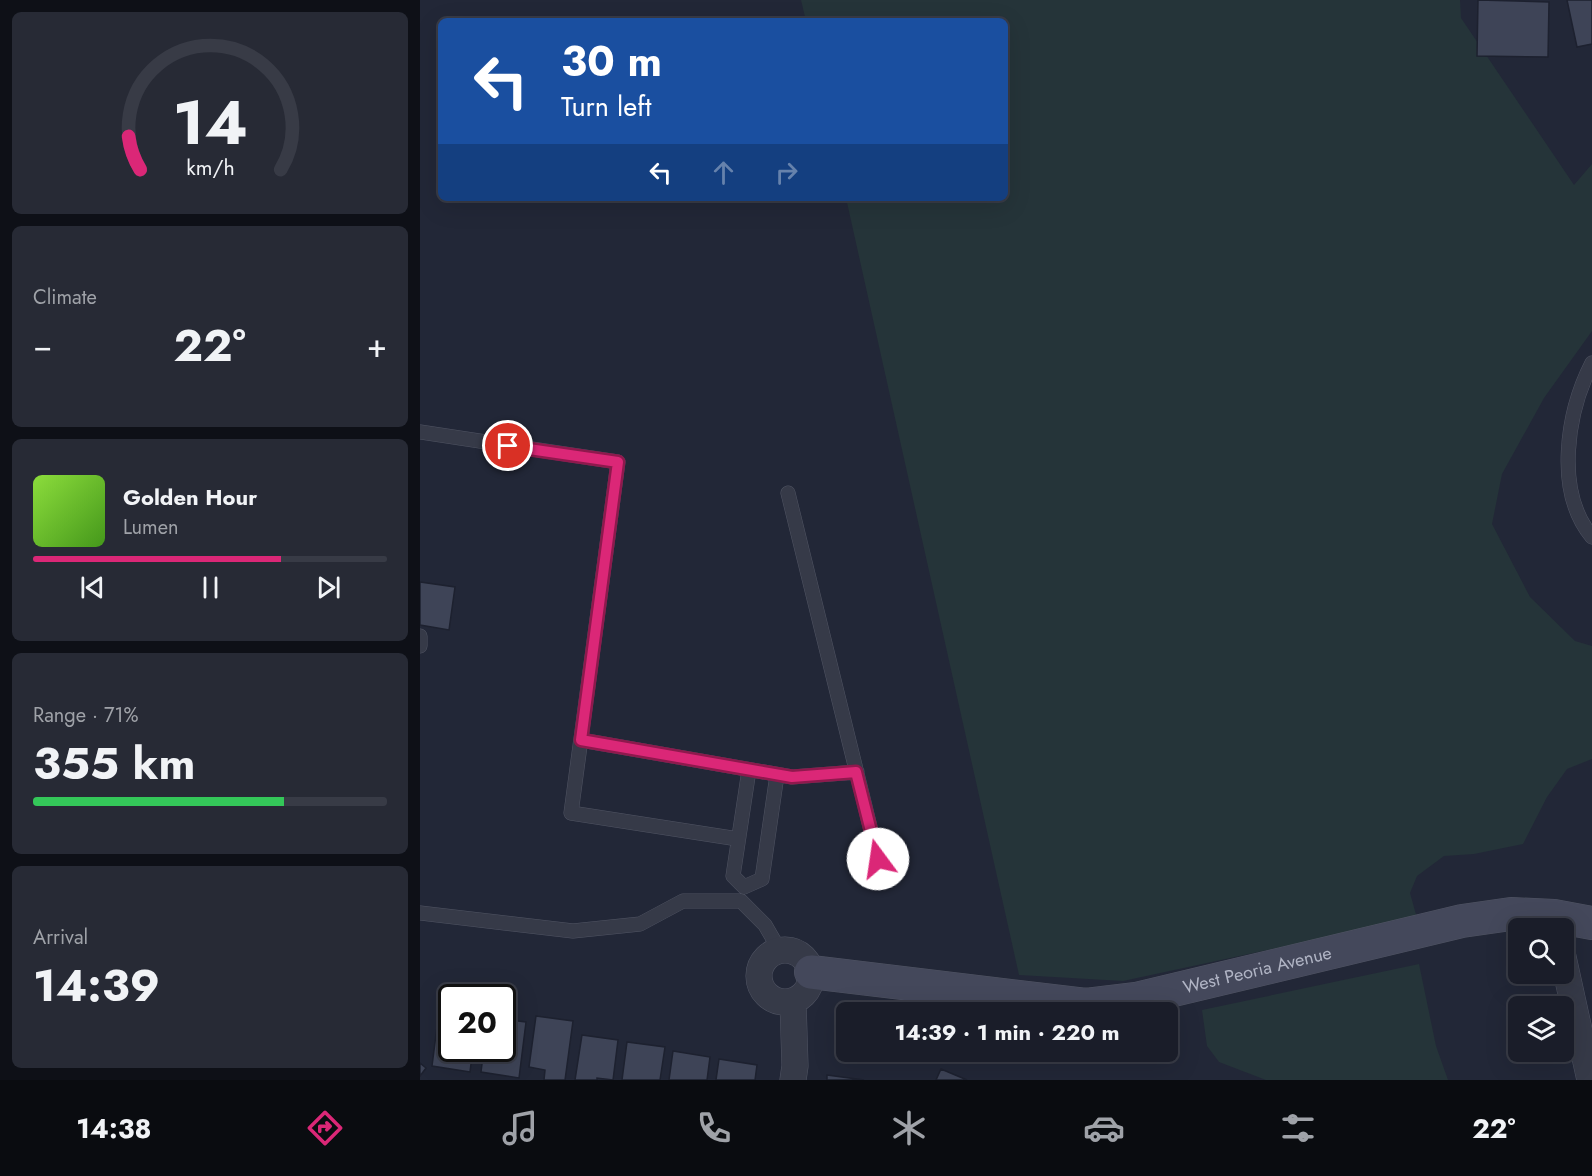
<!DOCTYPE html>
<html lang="en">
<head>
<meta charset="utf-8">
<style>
  :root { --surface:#1a1d29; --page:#272a35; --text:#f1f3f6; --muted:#9fa2a8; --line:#383b46; --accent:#db2777 }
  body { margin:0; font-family:Jost,sans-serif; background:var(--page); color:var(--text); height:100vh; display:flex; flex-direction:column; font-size:22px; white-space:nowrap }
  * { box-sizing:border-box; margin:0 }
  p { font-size:20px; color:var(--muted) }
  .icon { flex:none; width:33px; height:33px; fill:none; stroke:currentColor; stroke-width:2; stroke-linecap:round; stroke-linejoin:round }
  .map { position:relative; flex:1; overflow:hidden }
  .side { display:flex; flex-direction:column; gap:12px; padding:12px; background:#0e1017; width:420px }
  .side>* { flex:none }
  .top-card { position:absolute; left:18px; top:18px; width:570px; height:183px; border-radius:9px; box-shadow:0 6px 24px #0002,0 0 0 2px var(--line); background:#1a4fa0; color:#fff; overflow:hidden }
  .buttons { position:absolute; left:1088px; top:918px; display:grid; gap:12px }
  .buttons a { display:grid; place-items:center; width:66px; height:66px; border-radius:9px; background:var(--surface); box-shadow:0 6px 24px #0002,0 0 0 2px var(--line); font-size:30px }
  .speed { position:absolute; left:18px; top:984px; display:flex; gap:12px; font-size:30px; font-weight:700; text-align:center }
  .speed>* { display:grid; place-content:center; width:78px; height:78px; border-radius:50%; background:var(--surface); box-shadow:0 6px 24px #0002,0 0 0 2px var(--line); line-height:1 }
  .speed .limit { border:3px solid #111; border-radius:9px; background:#fff; color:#111 }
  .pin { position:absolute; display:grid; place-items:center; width:51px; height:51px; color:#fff; margin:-26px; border:3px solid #fff; border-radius:50%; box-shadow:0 2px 6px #0007 }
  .me { position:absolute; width:66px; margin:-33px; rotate:346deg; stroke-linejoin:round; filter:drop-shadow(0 0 4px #0008) }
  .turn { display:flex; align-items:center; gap:21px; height:126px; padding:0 24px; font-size:27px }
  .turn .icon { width:78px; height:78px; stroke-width:2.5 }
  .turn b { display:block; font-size:42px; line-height:51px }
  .lanes { display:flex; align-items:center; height:57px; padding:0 24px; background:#0003; justify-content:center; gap:30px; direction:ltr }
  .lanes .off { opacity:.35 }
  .big { font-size:45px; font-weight:700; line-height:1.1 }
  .side .widget { flex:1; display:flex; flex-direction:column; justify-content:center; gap:9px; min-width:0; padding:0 21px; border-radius:9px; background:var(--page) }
  .side .dial { align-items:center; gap:0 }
  .dial svg { height:156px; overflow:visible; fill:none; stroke:var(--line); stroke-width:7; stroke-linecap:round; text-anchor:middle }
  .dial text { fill:var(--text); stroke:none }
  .song { display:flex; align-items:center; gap:18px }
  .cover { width:72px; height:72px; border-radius:9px; background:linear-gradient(135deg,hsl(90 70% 55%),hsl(100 70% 35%)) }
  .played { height:6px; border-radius:3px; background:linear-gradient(90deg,var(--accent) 70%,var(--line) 70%) }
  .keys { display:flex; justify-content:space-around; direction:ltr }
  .heat { display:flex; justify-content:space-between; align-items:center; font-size:33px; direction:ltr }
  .charge { height:9px; border-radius:4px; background:linear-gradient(90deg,#34c759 71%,var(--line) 0) }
  .trip { position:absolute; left:416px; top:1002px; width:342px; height:60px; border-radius:9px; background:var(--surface); box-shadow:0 6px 24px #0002,0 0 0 2px var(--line); font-weight:700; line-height:60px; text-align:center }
  .menu { display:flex; height:96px; justify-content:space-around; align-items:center; background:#0a0c10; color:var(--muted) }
  .menu .icon { width:42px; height:42px }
  .menu .on { color:var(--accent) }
  .menu b { font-size:27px; color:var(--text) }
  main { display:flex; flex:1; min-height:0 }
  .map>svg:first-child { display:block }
  .green { fill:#253439 }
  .building { fill:#3e4457; stroke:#1d212f; stroke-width:1.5 }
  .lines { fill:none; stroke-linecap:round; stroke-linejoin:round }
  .lane-casing { stroke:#505463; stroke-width:15 }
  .street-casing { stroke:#505463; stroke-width:27 }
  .secondary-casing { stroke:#505463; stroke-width:34 }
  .lane { stroke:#363a48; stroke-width:14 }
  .street { stroke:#363a48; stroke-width:26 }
  .secondary { stroke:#44485b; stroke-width:33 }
  .route-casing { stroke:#8e194d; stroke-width:15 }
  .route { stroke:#db2777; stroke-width:10 }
  .labels { text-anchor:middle; stroke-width:6; stroke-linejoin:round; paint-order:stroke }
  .street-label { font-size:18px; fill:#b0b4c4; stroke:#1b1f2c }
</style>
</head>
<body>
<main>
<section class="side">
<div class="widget dial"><svg viewBox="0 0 100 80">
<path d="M14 69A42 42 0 1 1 86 69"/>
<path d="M14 69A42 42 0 0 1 8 52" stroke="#db2777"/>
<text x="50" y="56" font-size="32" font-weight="700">14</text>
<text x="50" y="72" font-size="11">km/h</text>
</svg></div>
<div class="widget"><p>Climate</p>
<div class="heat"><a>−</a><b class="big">22°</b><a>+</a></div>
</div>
<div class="widget">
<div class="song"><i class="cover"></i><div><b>Golden Hour</b><p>Lumen</p></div></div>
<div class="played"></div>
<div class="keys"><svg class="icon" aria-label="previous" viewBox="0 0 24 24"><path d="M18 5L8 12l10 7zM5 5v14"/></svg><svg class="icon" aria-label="pause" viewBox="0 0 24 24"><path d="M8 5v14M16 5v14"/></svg><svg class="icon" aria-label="next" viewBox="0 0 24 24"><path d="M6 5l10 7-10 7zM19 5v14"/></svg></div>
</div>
<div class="widget"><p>Range · 71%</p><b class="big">355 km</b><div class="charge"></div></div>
<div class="widget"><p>Arrival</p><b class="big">14:39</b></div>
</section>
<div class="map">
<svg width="1172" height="1080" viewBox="0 0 1172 1080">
  <rect width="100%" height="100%" fill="#222737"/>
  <path class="green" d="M 381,0 L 1040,0 L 1041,18 L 1154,185 L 1172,164 L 1172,331 L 1124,398 L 1082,474 L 1072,524 L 1110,597 L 1155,641 L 1172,646 L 1172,759 L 1147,769 L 1127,797 L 1103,844 L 1054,854 L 1024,856 L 997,876 L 990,893 L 997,918 L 703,981 L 599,975 L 426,198 L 585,198 L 585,21 L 386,21 Z
    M 999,964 L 1016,1046 L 1028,1080 L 846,1080 L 799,1062 L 787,1046 L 782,1010 Z"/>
  <path class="building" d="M 1058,0 L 1129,2 L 1128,57 L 1057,56 Z
    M 1147,0 L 1172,0 L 1172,44 L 1157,47 Z
    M 0,582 L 35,587 L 29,630 L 0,625 Z
    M 19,1011 L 32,1013 L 32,1048 L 53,1048 L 50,1072 L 12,1066 Z
    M 116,1016 L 153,1021 L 145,1080 L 124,1080 L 125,1070 L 109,1067 Z
    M 82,1019 L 106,1022 L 99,1078 L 61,1072 L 64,1048 L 82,1048 Z
    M 162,1035 L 198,1040 L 193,1080 L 177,1078 L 177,1080 L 155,1080 Z
    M 207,1042 L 245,1047 L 240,1080 L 202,1080 Z
    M 253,1051 L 290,1057 L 287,1080 L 249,1080 Z
    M 299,1059 L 337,1065 L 335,1080 L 296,1080 Z
    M 0,1063 L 6,1068 L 0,1076 Z
    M 521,1069 L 547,1080 L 516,1080 Z
    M 407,1075 L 444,1080 L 407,1080 Z"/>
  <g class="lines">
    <g class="lane-casing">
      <path id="lane" d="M 1172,363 C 1147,412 1134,491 1172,537
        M 0,432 L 198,462 L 151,813 L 318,839
        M 368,493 L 458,859
        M 0,636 L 0,646
        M 161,740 L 372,777 L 437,772
        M 324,887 L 342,879 L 357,775
        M 324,887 L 313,876 L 329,770
        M 0,913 L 153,931 L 220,924 L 263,901 L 321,901 L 345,925 L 360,951"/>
    </g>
    <g class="street-casing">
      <path id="street" d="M339 976a26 26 0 1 1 52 0a26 26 0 1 1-52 0Z
        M 1143,957 L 1170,1080
        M 373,1002 L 375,1066 L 373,1080"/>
    </g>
    <g class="secondary-casing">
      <g id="secondary">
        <path id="s1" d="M 391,972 L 666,1005 L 716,999 L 1042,921 L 1091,914 L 1134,916 L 1172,923"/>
      </g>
    </g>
    <use href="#lane" class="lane"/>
    <use href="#street" class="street"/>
    <use href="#secondary" class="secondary"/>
  </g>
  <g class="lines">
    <g class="route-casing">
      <path id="route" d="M 88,446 L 198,462 L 161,740 L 372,777 L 436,772 L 458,859"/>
    </g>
    <use href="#route" class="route"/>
  </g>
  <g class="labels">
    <g class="street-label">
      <text dy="6" stroke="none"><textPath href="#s1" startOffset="452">West Peoria Avenue</textPath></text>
    </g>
  </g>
</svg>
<div class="buttons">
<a><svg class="icon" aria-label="search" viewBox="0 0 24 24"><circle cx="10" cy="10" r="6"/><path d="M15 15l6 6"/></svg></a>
<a><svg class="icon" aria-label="layers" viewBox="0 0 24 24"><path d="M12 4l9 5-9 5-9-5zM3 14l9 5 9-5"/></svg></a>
</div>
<div class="speed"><div class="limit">20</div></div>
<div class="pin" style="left:88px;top:446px;background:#d93025"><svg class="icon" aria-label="arrive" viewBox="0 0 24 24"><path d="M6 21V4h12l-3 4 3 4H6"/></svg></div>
<svg class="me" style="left:458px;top:859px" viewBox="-20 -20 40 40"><circle r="19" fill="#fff"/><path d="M0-13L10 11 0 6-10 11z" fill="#db2777"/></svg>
<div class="trip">14:39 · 1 min · 220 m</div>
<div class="top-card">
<div class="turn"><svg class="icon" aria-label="left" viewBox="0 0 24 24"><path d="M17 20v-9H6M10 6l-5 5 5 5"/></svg><div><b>30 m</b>Turn left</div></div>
<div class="lanes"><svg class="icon" aria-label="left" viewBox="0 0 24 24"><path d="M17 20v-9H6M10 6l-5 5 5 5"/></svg><svg class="icon off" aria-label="ahead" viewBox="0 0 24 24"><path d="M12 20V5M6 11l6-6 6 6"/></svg><svg class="icon off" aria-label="right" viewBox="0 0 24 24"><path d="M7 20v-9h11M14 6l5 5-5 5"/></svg></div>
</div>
</div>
</main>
<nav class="menu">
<b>14:38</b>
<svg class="icon on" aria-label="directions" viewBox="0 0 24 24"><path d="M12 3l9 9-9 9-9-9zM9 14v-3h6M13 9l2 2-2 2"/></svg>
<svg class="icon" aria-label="music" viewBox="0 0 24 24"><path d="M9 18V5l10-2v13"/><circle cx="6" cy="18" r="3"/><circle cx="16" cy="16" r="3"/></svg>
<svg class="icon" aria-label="phone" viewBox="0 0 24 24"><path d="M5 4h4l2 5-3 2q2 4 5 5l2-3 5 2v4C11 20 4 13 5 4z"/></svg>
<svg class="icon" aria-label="climate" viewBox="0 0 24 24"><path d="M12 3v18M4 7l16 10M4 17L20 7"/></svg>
<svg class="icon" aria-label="car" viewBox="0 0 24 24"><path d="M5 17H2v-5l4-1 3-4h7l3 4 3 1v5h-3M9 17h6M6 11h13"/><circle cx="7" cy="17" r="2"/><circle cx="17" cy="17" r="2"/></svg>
<svg class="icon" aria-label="filters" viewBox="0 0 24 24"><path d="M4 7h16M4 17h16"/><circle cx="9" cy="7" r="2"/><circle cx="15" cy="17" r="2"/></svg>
<b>22°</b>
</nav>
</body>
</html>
